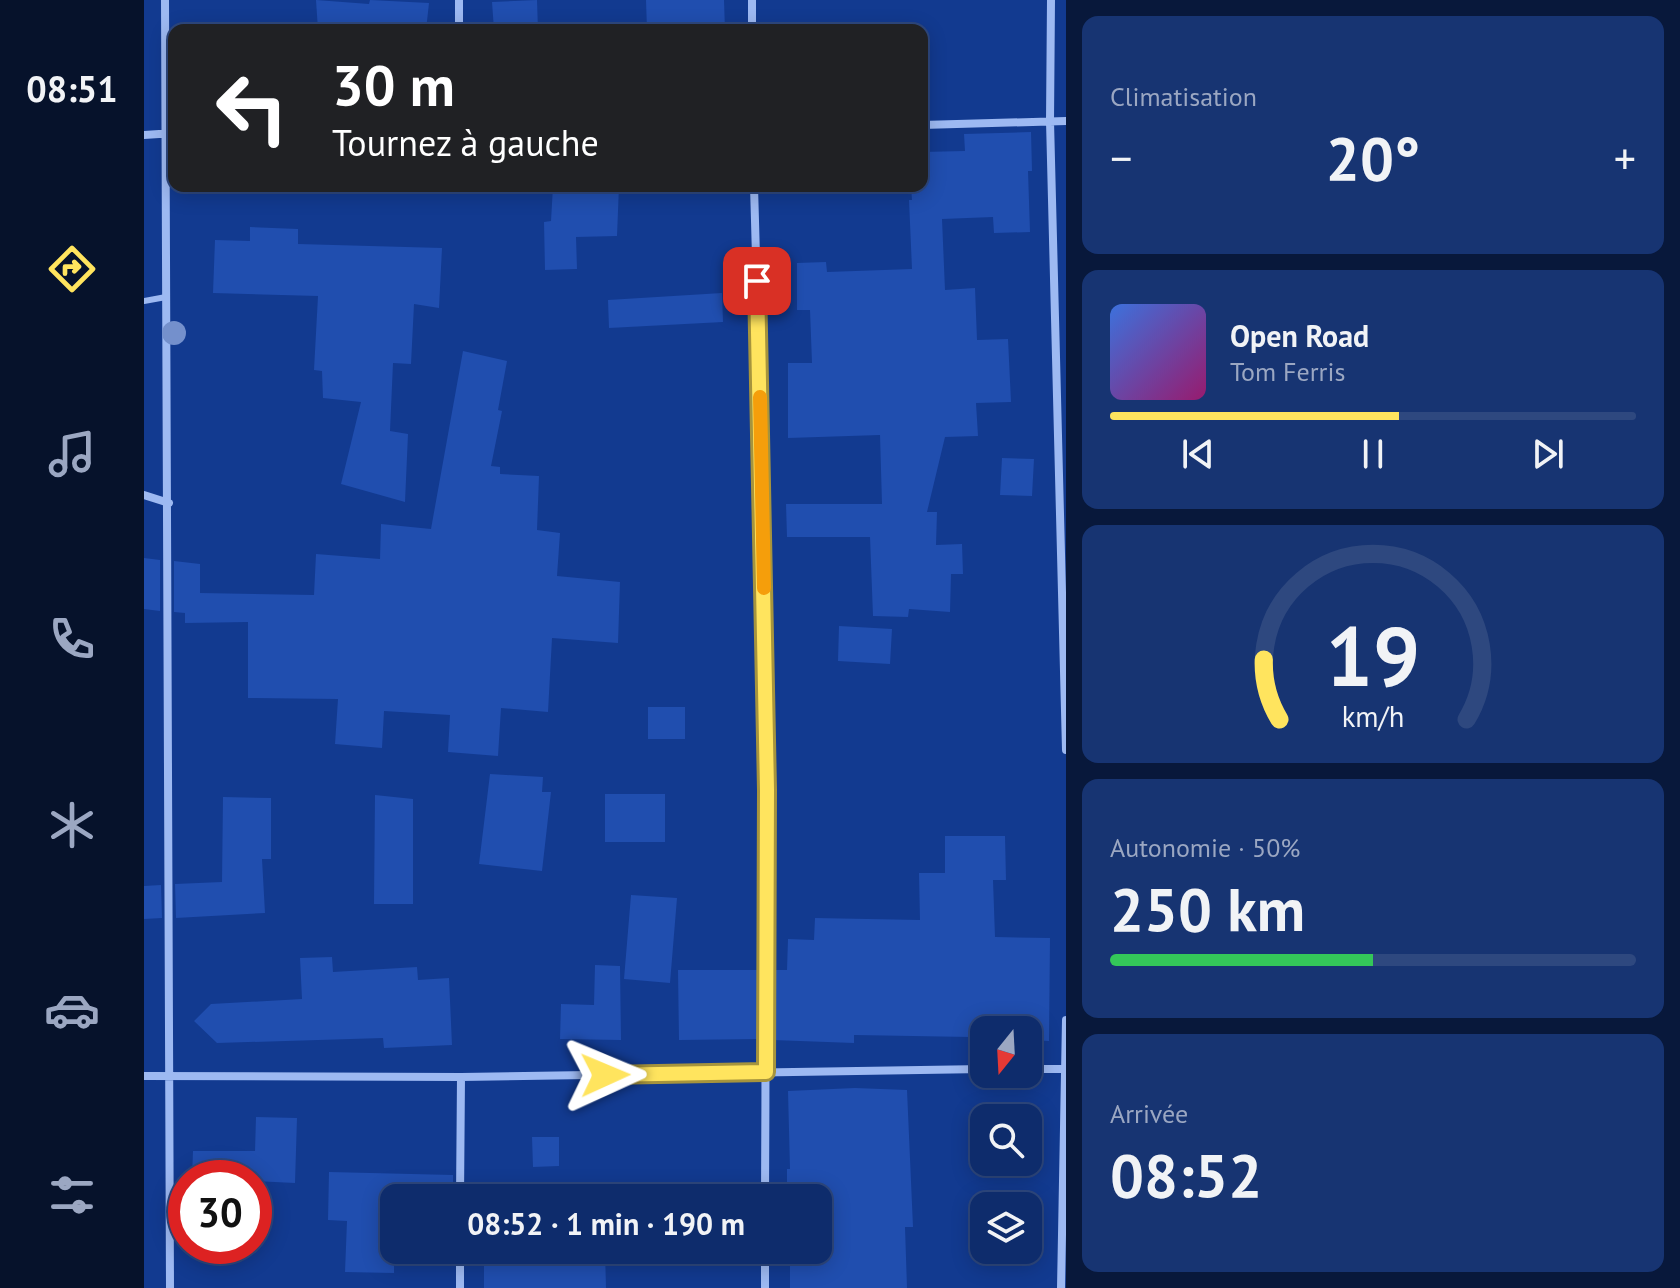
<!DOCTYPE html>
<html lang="fr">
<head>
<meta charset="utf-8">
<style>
  :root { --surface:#0e2c6c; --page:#173472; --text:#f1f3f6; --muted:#9ba7c2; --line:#2e487f; --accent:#ffe45e }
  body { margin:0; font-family:"PT Sans",sans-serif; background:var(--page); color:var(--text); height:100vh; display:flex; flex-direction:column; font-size:30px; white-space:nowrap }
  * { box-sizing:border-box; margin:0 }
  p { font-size:26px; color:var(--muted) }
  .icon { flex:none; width:44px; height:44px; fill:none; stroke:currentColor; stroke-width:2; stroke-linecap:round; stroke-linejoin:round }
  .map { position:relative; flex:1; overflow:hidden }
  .details { display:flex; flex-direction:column; gap:16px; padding:16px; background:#08183b; width:614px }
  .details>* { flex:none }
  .guide { position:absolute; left:24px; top:24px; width:760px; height:168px; border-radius:16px; box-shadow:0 4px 20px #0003,0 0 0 2px var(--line); background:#202124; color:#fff; overflow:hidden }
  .needle { width:52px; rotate:198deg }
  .controls { position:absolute; left:826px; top:1016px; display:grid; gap:16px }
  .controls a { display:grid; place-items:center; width:72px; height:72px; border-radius:16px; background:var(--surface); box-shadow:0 4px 20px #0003,0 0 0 2px var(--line); font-size:40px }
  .speed { position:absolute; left:24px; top:1160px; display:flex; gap:16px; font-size:40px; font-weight:700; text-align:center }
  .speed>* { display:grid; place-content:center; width:104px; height:104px; border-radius:50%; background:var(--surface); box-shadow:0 4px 20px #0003,0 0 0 2px var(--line); line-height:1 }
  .speed .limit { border:12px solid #d22; background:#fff; color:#111 }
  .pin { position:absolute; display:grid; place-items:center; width:68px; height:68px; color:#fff; margin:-34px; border-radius:16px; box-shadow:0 4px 12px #0006 }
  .me { position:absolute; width:88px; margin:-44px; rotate:89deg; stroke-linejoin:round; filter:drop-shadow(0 0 6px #0008) }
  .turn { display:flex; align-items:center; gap:28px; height:168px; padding:0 32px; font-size:36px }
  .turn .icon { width:104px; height:104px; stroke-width:2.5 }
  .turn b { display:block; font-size:56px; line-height:68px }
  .big { font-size:60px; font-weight:600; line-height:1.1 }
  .details .card { flex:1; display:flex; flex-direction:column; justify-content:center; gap:12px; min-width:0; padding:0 28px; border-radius:16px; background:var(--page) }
  .details .dial { align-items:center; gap:0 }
  .dial svg { height:208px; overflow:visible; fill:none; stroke:var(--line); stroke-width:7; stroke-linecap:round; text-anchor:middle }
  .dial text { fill:var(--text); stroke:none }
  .song { display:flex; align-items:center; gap:24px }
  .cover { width:96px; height:96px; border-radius:12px; background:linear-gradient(135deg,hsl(220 70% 55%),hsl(320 70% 35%)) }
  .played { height:8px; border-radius:4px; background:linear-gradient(90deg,var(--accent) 55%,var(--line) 55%) }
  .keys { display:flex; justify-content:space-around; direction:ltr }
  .heat { display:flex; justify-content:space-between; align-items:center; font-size:44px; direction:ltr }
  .charge { height:12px; border-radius:6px; background:linear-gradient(90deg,#34c759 50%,var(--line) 0) }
  .trip { position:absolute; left:236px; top:1184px; width:452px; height:80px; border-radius:16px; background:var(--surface); box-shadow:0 4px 20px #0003,0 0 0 2px var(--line); font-weight:600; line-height:80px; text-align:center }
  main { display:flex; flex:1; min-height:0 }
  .tab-bar { display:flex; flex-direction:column; width:144px; justify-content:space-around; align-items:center; background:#06122b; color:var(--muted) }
  .tab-bar .icon { width:56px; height:56px }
  .tab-bar .on { color:var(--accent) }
  .tab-bar b { font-size:36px; color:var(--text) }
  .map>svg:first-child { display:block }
  .building { fill:#204eaf }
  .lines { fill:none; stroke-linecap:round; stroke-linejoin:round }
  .service { stroke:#9db9f2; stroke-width:6 }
  .minor { stroke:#9db9f2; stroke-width:8 }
  .tree { fill:#7490cc }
  .route-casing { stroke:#a6943d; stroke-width:20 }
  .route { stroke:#ffe45e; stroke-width:14 }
  .slow { stroke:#f59e0b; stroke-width:14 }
</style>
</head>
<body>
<main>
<nav class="tab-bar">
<b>08:51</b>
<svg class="icon on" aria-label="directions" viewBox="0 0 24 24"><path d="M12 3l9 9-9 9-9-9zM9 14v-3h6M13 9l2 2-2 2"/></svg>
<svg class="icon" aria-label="music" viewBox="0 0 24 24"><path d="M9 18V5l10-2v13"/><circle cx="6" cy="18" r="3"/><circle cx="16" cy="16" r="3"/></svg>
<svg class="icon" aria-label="phone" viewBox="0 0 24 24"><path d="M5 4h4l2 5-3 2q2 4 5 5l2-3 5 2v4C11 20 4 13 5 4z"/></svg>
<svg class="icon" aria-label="climate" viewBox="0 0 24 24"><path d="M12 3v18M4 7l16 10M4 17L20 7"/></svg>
<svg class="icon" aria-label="car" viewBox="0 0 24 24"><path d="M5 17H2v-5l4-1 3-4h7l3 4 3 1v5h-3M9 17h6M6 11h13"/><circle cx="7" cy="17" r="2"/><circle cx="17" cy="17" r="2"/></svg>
<svg class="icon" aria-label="filters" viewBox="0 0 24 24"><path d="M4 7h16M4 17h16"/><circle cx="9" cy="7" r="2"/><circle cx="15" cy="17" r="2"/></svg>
</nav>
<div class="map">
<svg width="922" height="1288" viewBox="0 0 922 1288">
  <rect width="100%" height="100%" fill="#123a90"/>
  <path class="building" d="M 172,0 L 225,4 L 226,0 L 285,3 L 282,30 L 174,30 Z
    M 393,0 L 394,30 L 350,30 L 348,2 Z
    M 502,0 L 580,0 L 581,30 L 503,30 Z
    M 887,132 L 888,171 L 884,171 L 886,232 L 850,233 L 849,217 L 798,219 L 801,290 L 831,288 L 833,340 L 864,339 L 867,402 L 832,403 L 834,436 L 801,437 L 783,512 L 793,512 L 792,545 L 818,544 L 819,574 L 807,574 L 806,612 L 765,609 L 764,617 L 729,616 L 726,537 L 643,537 L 642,504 L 738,504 L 736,435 L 644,438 L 644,363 L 668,363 L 666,310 L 653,310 L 653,263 L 682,262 L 683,272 L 768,269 L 765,200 L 768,200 L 767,186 L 778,186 L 778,152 L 821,151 L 820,134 Z
    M 409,186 L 475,186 L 473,236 L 432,237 L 433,269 L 401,270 L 400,222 L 407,221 Z
    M 106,227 L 154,229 L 154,244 L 298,248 L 295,308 L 270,304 L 267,364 L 249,363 L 246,431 L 264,434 L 261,502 L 197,484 L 217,402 L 179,398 L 178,371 L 170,370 L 174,296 L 69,293 L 71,240 L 106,241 Z
    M 578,293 L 579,322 L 465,328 L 464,300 Z
    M 319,351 L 363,361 L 354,410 L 358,411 L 347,466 L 356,467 L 356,474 L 395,476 L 393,530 L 416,533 L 413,576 L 476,582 L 474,643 L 408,638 L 404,712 L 357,708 L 354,756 L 304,752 L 306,715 L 240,711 L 238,748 L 191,744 L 194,699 L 104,698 L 104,622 L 41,623 L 41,613 L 30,612 L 30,561 L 56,564 L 56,593 L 170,595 L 172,554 L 236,559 L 237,524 L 287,529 Z
    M 858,458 L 890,459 L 888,496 L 856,495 Z
    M 0,558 L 16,560 L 16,611 L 0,609 Z
    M 695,626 L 748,629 L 746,664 L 694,661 Z
    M 504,707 L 541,707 L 541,739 L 504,739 Z
    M 346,774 L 399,777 L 398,792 L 407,792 L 398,871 L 335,864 Z
    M 461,794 L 521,794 L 521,842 L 461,842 Z
    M 231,795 L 269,799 L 269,904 L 230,904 Z
    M 79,797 L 127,798 L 127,859 L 118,859 L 121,913 L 32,918 L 31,884 L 78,882 Z
    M 801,836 L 861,836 L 862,880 L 849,880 L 851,937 L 906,938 L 905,1041 L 884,1040 L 884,1030 L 840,1030 L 840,1040 L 827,1040 L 827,1037 L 710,1035 L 710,1043 L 629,1040 L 629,970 L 643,970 L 644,939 L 670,940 L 671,918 L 776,920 L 775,873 L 801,873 Z
    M 17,885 L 18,918 L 0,919 L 0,886 Z
    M 487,895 L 533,898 L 526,983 L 480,979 Z
    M 188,957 L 189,972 L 273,967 L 274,980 L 305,978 L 308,1045 L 240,1048 L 239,1038 L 73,1043 L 50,1021 L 67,1004 L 158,999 L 156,958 Z
    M 451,965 L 476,966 L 477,1040 L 416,1039 L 417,1004 L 450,1005 Z
    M 534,970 L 615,970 L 615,1039 L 535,1040 Z
    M 711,1088 L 763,1090 L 769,1227 L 761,1227 L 763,1288 L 646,1288 L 646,1250 L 674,1250 L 674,1198 L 643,1198 L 643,1169 L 646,1169 L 644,1091 Z
    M 112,1117 L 153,1118 L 151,1183 L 110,1181 L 110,1178 L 48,1178 L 49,1151 L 111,1151 Z
    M 388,1137 L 415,1137 L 415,1166 L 389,1167 Z
    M 185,1172 L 309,1175 L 309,1198 L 250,1198 L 250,1273 L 201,1272 L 203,1221 L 184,1220 Z
    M 340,1250 L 461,1250 L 462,1288 L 340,1288 Z"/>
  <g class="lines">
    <path class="service" d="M 0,301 L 22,297"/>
    <path class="minor" d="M 21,0 L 26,1288
      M 315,0 L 315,30
      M 907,0 L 906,121 L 922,750
      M 608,30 L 608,0
      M 778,125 L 922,121
      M 0,135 L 30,133
      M 610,186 C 620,523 623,860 621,1198
      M 0,495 L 25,503
      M 884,1069 L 922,1069
      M 0,1076 L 317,1077 L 840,1069
      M 316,1198 L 317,1077
      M 316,1250 L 316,1288
      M 621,1250 L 621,1288
      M 917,1288 L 922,1020"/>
  </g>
  <circle class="tree" cx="30" cy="333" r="12"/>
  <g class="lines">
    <g class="route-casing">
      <path id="route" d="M 461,1075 L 622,1072 L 623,790 L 613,281"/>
    </g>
    <use href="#route" class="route"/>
    <path class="slow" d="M 616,397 L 620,588"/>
  </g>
</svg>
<div class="controls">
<a><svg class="needle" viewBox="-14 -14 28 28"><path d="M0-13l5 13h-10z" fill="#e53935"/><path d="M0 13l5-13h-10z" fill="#9ba7c2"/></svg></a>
<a><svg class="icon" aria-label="search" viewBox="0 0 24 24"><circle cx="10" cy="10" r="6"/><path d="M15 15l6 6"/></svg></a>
<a><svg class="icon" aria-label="layers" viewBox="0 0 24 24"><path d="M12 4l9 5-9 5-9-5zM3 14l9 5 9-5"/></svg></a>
</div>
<div class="speed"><div class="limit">30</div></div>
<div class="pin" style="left:613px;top:281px;background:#d93025"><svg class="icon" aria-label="arrive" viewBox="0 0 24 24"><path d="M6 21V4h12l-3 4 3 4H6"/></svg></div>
<svg class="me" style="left:461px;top:1075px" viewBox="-20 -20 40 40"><path d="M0-17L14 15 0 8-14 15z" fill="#ffe45e" stroke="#fff" stroke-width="4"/></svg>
<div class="trip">08:52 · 1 min · 190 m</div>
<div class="guide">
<div class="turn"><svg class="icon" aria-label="left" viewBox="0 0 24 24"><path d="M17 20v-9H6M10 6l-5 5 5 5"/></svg><div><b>30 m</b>Tournez à gauche</div></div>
</div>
</div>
<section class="details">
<div class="card"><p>Climatisation</p>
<div class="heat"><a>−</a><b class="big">20°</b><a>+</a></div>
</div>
<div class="card">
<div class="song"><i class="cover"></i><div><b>Open Road</b><p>Tom Ferris</p></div></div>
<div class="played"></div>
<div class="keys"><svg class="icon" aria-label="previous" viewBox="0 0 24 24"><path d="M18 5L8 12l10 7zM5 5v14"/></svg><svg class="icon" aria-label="pause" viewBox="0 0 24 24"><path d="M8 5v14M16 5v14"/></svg><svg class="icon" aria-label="next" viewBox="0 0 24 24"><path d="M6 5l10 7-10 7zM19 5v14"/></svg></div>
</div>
<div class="card dial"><svg viewBox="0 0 100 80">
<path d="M14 69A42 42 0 1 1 86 69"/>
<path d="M14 69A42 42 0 0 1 8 46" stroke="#ffe45e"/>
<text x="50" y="56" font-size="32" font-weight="700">19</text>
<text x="50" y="72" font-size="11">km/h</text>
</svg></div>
<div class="card"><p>Autonomie · 50%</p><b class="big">250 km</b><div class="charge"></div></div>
<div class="card"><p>Arrivée</p><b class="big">08:52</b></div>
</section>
</main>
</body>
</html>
